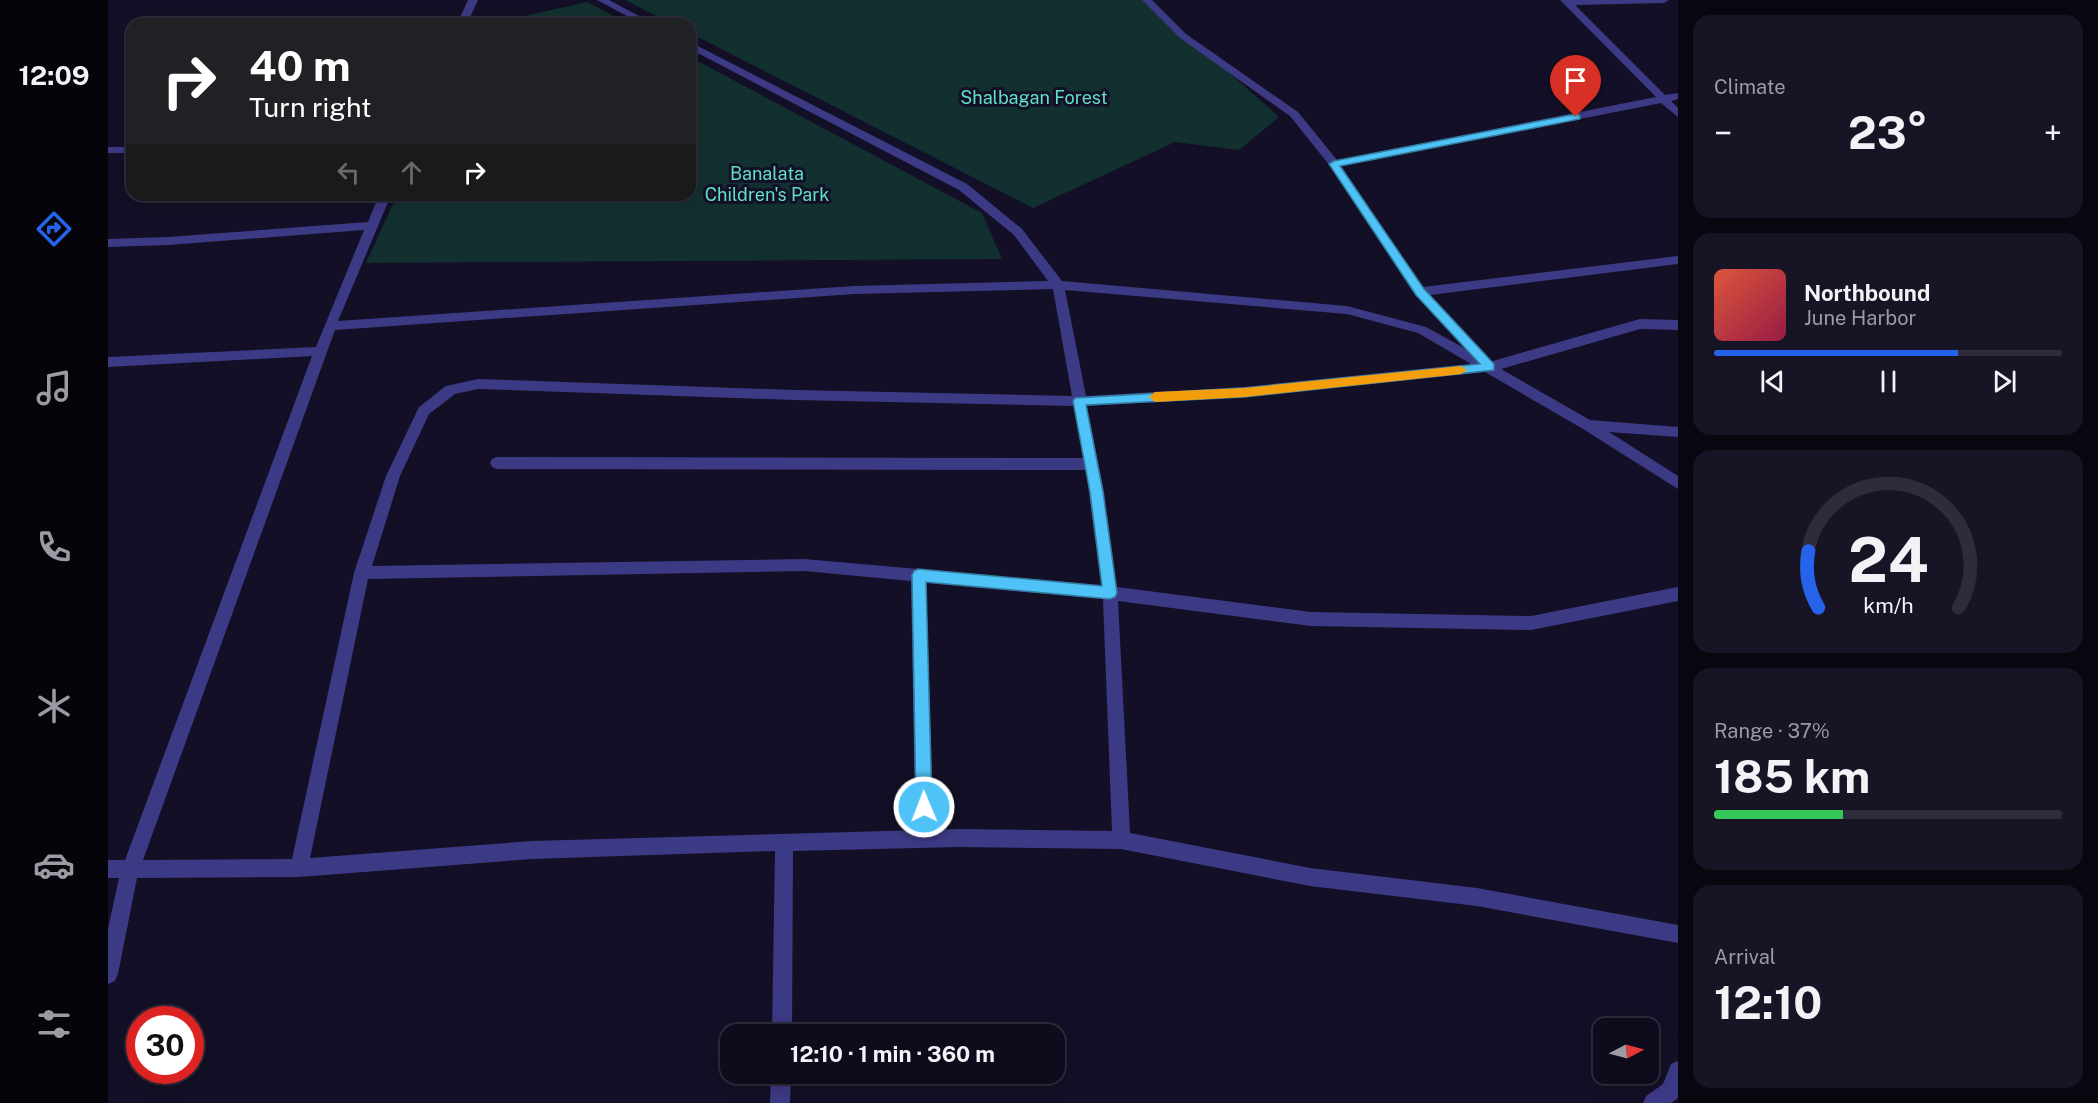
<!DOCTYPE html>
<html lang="en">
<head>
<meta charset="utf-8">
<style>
  :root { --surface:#0e0b1c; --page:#171425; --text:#f1f3f6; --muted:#9b9ba3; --line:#2e2b3b; --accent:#2563eb }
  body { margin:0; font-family:"Public Sans",sans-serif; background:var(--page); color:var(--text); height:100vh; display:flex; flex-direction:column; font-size:22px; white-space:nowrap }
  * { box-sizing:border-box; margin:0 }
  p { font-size:20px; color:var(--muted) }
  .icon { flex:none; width:33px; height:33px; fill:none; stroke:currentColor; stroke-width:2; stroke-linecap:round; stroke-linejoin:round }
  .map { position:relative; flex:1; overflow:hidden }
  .side { display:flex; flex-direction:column; gap:15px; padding:15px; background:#08060f; width:420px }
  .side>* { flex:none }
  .banner { position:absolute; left:18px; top:18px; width:570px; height:183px; border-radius:18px; box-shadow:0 3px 15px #0003,0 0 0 2px var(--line); background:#202124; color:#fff; overflow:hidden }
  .needle { width:39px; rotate:84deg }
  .tools { position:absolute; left:1485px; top:1018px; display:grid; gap:12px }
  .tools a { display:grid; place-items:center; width:66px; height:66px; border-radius:12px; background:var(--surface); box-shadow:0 3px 15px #0003,0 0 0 2px var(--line); font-size:30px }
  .speed { position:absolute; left:18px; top:1006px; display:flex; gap:12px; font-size:30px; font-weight:700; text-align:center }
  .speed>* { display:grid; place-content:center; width:78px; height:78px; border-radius:50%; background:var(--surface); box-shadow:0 3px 15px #0003,0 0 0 2px var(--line); line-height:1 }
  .speed .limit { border:9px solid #d22; background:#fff; color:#111 }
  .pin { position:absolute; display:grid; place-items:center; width:51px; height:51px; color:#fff; margin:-62px -26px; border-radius:50% 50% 50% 0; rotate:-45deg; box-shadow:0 0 6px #0007 }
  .pin .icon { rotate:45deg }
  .me { position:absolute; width:66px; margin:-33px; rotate:359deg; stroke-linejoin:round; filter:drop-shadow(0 0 4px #0008) }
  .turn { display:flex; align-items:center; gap:21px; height:126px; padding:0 24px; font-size:27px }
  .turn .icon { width:78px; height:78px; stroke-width:2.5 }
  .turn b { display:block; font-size:42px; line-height:51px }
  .lanes { display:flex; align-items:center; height:57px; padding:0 24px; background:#0003; justify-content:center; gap:30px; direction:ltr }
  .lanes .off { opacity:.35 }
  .big { font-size:45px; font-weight:700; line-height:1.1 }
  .side .tile { flex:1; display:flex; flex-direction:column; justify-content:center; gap:9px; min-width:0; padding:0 21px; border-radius:18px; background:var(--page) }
  .side .dial { align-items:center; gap:0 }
  .dial svg { height:156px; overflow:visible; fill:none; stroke:var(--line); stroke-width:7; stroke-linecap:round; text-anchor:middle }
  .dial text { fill:var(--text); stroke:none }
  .song { display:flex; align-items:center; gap:18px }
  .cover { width:72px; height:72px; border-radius:9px; background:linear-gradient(135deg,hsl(10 70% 55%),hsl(340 70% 35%)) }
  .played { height:6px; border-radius:3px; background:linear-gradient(90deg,var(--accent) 70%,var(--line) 70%) }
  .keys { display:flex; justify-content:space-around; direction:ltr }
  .heat { display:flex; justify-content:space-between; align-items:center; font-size:33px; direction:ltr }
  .charge { height:9px; border-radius:4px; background:linear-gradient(90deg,#34c759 37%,var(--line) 0) }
  .trip { position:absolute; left:612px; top:1024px; width:345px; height:60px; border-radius:18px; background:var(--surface); box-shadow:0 3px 15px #0003,0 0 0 2px var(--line); font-weight:700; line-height:60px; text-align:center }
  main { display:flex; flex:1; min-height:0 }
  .tab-bar { display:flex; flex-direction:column; width:108px; justify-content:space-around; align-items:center; background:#06040b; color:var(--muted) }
  .tab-bar .icon { width:42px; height:42px }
  .tab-bar .active { color:var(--accent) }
  .tab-bar b { font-size:27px; color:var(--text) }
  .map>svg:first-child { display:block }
  .green { fill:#12302f }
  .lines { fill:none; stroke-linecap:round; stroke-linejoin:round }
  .street { fill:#3d3a85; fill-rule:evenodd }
  .route { fill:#4fc3f7; stroke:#337fa1; stroke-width:1.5 }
  .slow { fill:#f59e0b }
  .labels { text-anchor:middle; stroke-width:6; stroke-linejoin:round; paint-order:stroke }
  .far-park-label { font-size:18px; fill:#5fe0c0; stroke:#130f26 }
</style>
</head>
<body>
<main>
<nav class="tab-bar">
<b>12:09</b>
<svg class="icon active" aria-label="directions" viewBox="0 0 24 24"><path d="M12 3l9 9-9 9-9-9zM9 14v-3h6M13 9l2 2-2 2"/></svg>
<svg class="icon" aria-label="music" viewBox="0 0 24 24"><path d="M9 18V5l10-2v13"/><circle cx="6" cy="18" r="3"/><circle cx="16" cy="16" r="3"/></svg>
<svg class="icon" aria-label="phone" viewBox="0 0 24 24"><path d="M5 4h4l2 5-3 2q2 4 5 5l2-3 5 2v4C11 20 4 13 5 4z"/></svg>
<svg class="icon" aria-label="climate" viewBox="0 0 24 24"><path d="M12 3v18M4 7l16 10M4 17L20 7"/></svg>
<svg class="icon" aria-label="car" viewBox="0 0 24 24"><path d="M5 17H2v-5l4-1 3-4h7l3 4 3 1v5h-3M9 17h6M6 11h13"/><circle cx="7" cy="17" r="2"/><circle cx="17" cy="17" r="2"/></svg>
<svg class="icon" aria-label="filters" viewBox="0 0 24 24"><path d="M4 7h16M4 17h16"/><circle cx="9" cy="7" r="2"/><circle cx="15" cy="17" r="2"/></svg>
</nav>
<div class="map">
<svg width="1570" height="1103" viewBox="0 0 1570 1103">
  <rect width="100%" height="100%" fill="#130f26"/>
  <path class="green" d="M 517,0 L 1040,0 L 1171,117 L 1131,150 L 1067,142 L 925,208 L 582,33 L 582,24 L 564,24 Z
    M 479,2 L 521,24 L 381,24 Z
    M 582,57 L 874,213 L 894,259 L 258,263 L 289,195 L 582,195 Z"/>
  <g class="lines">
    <path class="street" d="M 360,0 L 370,0 L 359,24 L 349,24 Z
      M 489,0 L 501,0 L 546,24 L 534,24 Z
      M 1034,0 L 1044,0 L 1078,34 L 1190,112 L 1229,160 L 1548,97 L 1452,0 L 1561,0 L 1556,3 L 1467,5 L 1557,95 L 1570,93 L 1570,99 L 1563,101 L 1570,108 L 1570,117 L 1553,103 L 1233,166 L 1315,287 L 1570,256 L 1570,264 L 1322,295 L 1377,353 L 1378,356 L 1376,360 L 1381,362 L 1532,319 L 1570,320 L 1570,330 L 1532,329 L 1393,369 L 1482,420 L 1570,427 L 1570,437 L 1501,432 L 1570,476 L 1570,489 L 1475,429 L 1377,372 L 1136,397 L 979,406 L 996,492 L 1009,587 L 1203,612 L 1423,616 L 1570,587 L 1570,601 L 1423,630 L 1203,626 L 1010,601 L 1022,833 L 1202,868 L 1369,888 L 1570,925 L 1570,943 L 1369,906 L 1202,886 L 1013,849 L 850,847 L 685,851 L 684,1035 L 664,1035 L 667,851 L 424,859 L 191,877 L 29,878 L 10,974 L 7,981 L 0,984 L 0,929 L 11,878 L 0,878 L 0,860 L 17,860 L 204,356 L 0,367 L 0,357 L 208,347 L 256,230 L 60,245 L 0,247 L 0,239 L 60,237 L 260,222 L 271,195 L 283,195 L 230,321 L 746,286 L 940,281 L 906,235 L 851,190 L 582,49 L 582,42 L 859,184 L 914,229 L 954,281 L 1239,306 L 1318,327 L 1358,349 L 1308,295 L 1222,166 L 1182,116 L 1072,38 ZM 945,289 L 964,396 L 687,390 L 370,379 L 338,386 L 311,407 L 278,476 L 246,573 L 184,859 L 35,860 L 227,330 L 746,294 ZM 957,290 L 1239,314 L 1310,333 L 1363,364 L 1136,387 L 978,396 ZM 370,389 L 687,400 L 966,406 L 976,458 L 389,457 L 384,459 L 382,463 L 384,467 L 389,469 L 978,470 L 993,585 L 696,559 L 264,566 L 292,476 L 321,414 L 347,394 ZM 696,571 L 803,581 L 807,807 L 810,813 L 816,816 L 822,813 L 825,807 L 818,583 L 995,599 L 1004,831 L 850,829 L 424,841 L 202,858 L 260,579 Z
      M 0,147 L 24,147 L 24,153 L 0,153 Z
      M 1570,1061 L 1570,1098 L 1563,1103 L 1535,1103 L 1538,1096 L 1555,1084 L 1563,1064 Z
      M 663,1074 L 683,1074 L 682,1103 L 662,1103 Z"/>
  </g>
  <path class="route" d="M 1468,114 L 1472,115 L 1472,119 L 1232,166 L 1316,289 L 1386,364 L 1386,370 L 1136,397 L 978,405 L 995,492 L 1009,593 L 1007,597 L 1002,599 L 818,582 L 824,807 L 822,813 L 816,815 L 810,813 L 808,807 L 804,575 L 806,571 L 810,569 L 994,586 L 982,492 L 965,401 L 967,398 L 1136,388 L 1372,364 L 1308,295 L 1221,164 L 1226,161 Z"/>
  <path class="slow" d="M 1353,366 L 1359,370 L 1353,374 L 1136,397 L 1047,402 L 1041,397 L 1047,392 L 1136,388 Z"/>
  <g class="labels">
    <g class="far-park-label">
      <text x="926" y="104">Shalbagan Forest</text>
      <text x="659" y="180">Banalata<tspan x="659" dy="21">Children's Park</tspan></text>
    </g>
  </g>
</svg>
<div class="tools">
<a><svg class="needle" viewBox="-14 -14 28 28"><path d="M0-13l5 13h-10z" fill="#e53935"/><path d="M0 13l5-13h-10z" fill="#9b9ba3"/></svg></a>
</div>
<div class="speed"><div class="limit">30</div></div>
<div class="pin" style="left:1468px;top:117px;background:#d93025"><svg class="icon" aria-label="arrive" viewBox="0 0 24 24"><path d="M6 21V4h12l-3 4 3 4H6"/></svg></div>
<svg class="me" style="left:816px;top:807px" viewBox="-20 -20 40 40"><circle r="17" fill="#4fc3f7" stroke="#fff" stroke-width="3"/><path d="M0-11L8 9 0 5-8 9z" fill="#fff"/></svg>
<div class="trip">12:10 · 1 min · 360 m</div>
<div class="banner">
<div class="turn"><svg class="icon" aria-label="right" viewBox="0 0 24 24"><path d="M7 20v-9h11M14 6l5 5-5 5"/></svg><div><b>40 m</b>Turn right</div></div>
<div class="lanes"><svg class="icon off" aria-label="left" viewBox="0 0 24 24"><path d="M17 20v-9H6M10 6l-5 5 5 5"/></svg><svg class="icon off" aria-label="ahead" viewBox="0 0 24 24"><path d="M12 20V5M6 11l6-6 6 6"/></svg><svg class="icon" aria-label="right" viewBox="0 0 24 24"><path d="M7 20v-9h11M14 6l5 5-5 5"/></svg></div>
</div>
</div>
<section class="side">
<div class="tile"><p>Climate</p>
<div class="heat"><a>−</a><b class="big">23°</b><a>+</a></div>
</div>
<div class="tile">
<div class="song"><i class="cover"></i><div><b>Northbound</b><p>June Harbor</p></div></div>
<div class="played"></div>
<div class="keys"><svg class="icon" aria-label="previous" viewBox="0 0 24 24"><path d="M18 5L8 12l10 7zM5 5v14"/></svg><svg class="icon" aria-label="pause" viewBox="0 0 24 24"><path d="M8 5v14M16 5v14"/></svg><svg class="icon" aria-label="next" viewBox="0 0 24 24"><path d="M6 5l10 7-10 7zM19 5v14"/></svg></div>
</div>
<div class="tile dial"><svg viewBox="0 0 100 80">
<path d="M14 69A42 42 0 1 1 86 69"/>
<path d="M14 69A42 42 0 0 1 9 40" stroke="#2563eb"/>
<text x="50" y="56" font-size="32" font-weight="700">24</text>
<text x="50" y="72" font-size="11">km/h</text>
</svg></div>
<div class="tile"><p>Range · 37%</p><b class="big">185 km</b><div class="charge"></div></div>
<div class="tile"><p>Arrival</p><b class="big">12:10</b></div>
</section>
</main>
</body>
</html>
